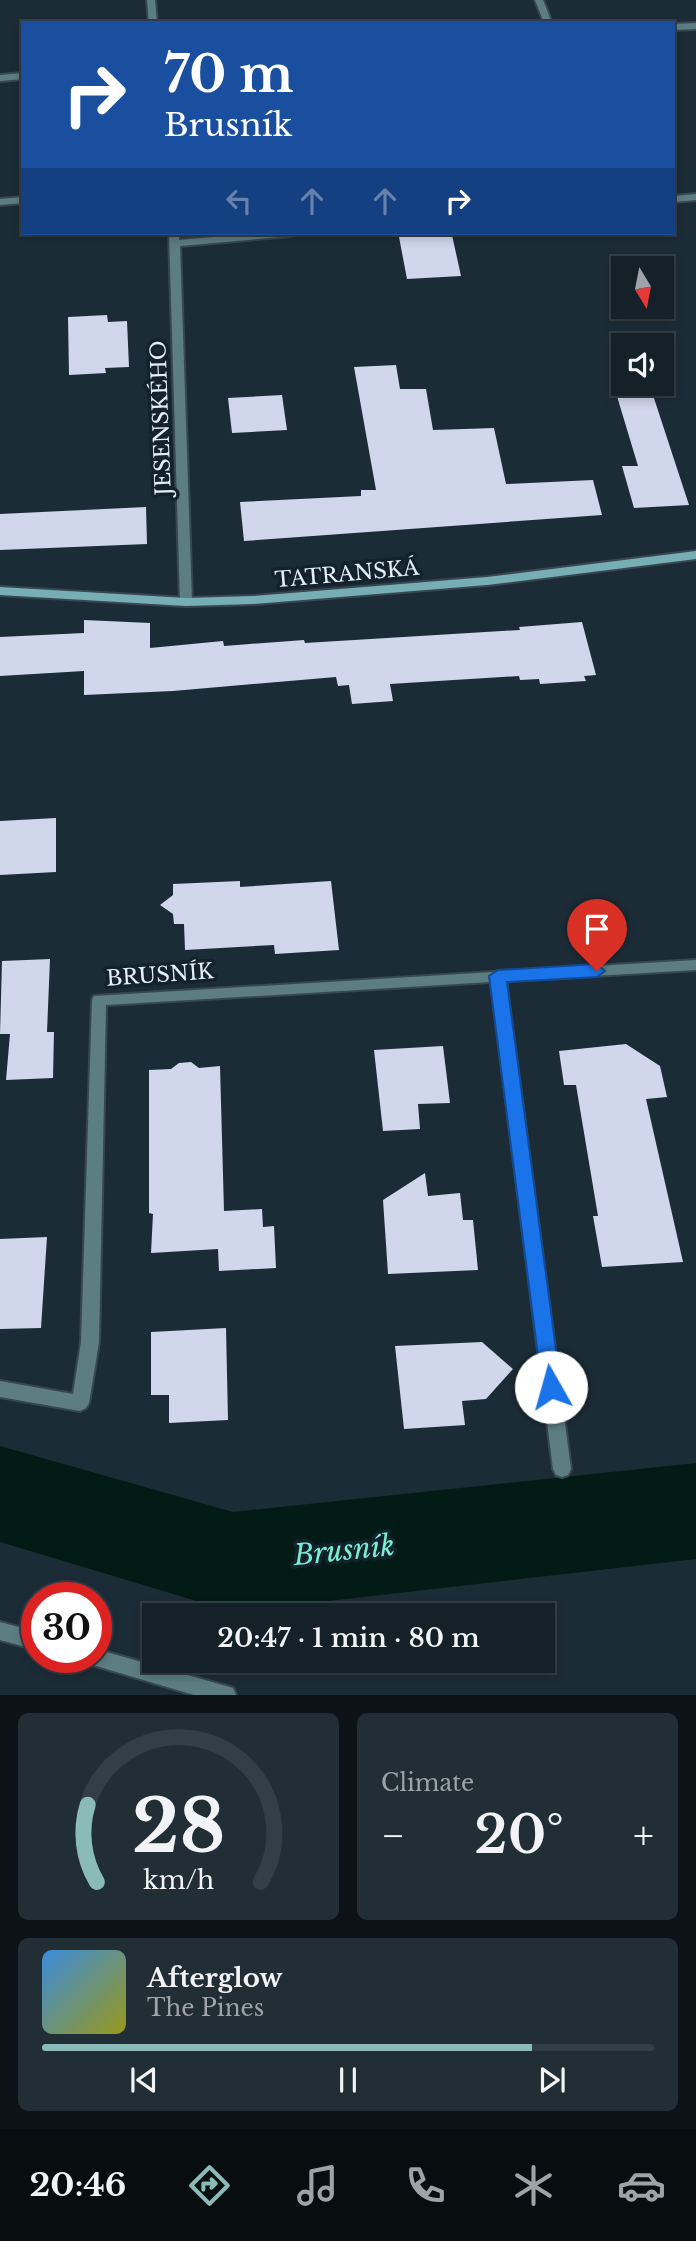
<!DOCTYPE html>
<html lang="en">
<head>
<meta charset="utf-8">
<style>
  :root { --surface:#152129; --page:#222e35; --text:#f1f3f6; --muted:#9da3a8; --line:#343e46; --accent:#8bbbb9 }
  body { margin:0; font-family:"Libre Baskerville",serif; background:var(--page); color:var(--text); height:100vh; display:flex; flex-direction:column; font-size:26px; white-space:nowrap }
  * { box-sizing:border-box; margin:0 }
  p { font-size:23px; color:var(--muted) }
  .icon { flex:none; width:38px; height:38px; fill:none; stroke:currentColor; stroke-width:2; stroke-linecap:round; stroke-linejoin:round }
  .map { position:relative; height:1695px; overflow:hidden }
  .panel { display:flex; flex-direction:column; gap:18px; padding:18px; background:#0c1217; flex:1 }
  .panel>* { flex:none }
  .guide { position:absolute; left:21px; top:21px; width:654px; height:214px; border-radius:0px; box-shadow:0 4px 10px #0003,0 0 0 2px var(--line); background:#1a4fa0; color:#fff; overflow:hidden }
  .needle { width:46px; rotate:170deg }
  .controls { position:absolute; left:611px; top:256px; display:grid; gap:14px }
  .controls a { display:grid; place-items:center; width:63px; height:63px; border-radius:0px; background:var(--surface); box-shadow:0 4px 10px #0003,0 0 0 2px var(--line); font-size:35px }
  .speed { position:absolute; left:21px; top:1582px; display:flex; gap:14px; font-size:35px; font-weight:700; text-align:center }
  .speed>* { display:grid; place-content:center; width:91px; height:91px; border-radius:50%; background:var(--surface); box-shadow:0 4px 10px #0003,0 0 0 2px var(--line); line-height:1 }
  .speed .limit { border:10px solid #d22; background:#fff; color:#111 }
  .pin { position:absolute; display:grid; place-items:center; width:60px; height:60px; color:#fff; margin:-72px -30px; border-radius:50% 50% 50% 0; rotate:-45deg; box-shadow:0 0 7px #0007 }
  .pin .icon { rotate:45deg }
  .me { position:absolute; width:77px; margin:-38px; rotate:353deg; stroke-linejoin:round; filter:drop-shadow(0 0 5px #0008) }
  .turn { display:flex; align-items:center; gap:24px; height:147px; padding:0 28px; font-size:32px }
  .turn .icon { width:91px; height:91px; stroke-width:2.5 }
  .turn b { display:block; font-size:49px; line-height:60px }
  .lanes { display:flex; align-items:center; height:66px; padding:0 28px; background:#0003; justify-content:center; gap:35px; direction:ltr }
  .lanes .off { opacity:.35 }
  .big { font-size:52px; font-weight:600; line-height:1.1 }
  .panel .card { flex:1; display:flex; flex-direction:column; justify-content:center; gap:10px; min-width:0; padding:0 24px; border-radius:10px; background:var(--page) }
  .panel .dial { align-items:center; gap:0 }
  .dial svg { height:182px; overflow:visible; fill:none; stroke:var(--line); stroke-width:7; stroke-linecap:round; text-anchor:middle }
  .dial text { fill:var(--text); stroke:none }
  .song { display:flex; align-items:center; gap:21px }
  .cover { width:84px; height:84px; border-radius:10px; background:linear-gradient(135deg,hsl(210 70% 55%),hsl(60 70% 35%)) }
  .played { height:7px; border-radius:4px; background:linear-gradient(90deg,var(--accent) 80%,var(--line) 80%) }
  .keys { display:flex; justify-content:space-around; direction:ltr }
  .heat { display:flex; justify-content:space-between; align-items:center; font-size:38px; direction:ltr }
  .panel .tiles { flex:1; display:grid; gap:18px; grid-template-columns:1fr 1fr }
  .card:last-child { grid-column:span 2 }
  .trip { position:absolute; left:142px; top:1603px; width:413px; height:70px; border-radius:0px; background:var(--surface); box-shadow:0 4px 10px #0003,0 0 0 2px var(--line); font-weight:600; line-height:70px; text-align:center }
  .menu { display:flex; height:112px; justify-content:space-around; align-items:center; background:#080d10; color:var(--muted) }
  .menu .icon { width:49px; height:49px }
  .menu .current { color:var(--accent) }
  .menu b { font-size:32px; color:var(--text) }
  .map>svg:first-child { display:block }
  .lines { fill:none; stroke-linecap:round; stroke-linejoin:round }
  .river { fill:#031b15; fill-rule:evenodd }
  .building { fill:#d0d6eb }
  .lane-casing { stroke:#384752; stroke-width:4 }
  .street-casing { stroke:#384752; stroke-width:4 }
  .secondary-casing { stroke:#384752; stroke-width:4 }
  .lane { fill:#5c7e82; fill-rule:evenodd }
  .street { fill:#5c7e82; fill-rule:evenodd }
  .secondary { fill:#77adb5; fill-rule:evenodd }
  .route { fill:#1a73e8; stroke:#114b97; stroke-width:2 }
  .labels { text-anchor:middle; stroke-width:7; stroke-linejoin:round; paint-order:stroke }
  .street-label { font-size:21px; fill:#e4eef6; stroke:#13222d }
  .near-water-label { font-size:28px; font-style:italic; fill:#79edce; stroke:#13222d }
</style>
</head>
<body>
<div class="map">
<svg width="696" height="1695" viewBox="0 0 696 1695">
  <rect width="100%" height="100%" fill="#1c2c37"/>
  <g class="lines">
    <path class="river" d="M 0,1446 L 233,1512 L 696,1463 L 696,1559 L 233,1612 L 0,1542 Z"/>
  </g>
  <path class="building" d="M 452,235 L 461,276 L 407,279 L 399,237 Z
    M 107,315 L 108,322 L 127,321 L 129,367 L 105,368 L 106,373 L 69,375 L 68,317 Z
    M 396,365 L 400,389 L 426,389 L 433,430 L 494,428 L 506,484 L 593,480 L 602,515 L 244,541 L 240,502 L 361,496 L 361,490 L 376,490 L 354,367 Z
    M 613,383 L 649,383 L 689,505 L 634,508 L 622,466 L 638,466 Z
    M 282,395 L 287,430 L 232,433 L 228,398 Z
    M 146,507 L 147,544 L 0,550 L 0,514 Z
    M 84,620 L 150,623 L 150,648 L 223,641 L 224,646 L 304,640 L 305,643 L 520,630 L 519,627 L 582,622 L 596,675 L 584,676 L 586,681 L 540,684 L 539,679 L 520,680 L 519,676 L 390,684 L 393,701 L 352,704 L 349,685 L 338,686 L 336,677 L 173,691 L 84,695 L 84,671 L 0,676 L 0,637 L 84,633 Z
    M 56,818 L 56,872 L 0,875 L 0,821 Z
    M 240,881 L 240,887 L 331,881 L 339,950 L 275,954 L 274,945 L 185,950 L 184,924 L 174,924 L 173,914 L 160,905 L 173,895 L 173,884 Z
    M 50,959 L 47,1032 L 54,1032 L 53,1078 L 6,1080 L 10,1034 L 0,1034 L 2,961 Z
    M 626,1044 L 660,1066 L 667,1097 L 646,1099 L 683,1262 L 602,1267 L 593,1216 L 598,1216 L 576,1085 L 564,1085 L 559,1051 Z
    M 443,1046 L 450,1103 L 418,1104 L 420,1129 L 383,1131 L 374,1050 Z
    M 191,1062 L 199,1068 L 220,1066 L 224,1211 L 262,1209 L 263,1227 L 274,1226 L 276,1268 L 219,1271 L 218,1249 L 151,1253 L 153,1214 L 149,1213 L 149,1070 L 171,1069 L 179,1063 Z
    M 425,1173 L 428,1196 L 460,1193 L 463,1220 L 473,1220 L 478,1270 L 388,1274 L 383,1200 Z
    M 47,1237 L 41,1328 L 0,1329 L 0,1239 Z
    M 226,1328 L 228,1420 L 169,1423 L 169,1395 L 151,1395 L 151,1332 Z
    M 482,1342 L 513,1369 L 486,1399 L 462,1401 L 465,1425 L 404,1429 L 395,1346 Z"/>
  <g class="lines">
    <g class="lane-casing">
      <path id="lane" d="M 535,0 L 543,0 L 552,23 L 544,23 Z"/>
    </g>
    <g class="street-casing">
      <path id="street" d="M 147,0 L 155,0 L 157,23 L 149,23 Z
        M 696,23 L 696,29 L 674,30 L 674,24 Z
        M 23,73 L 23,79 L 0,81 L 0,75 Z
        M 696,194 L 696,200 L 674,202 L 674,196 Z
        M 23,197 L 23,203 L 0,205 L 0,199 Z
        M 169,233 L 179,233 L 179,240 L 259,233 L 296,233 L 291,236 L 180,246 L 192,602 L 186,606 L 180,602 Z
        M 696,960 L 696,970 L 506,981 L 571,1469 L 568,1475 L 562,1477 L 556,1475 L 553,1469 L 491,982 L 106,1005 L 99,1342 L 89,1403 L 86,1408 L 80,1411 L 0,1397 L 0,1381 L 73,1394 L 81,1342 L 92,1000 L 94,996 Z
        M 0,1622 L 37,1632 L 37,1650 L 0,1640 Z
        M 96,1649 L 226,1686 L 233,1688 L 236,1695 L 194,1695 L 86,1663 L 84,1657 L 96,1657 Z"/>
    </g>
    <g class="secondary-casing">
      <path id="secondary" d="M 696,551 L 696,559 L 487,585 L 253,604 L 186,606 L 0,595 L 0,587 L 186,598 L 253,596 L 487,577 Z"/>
    </g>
    <use href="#lane" class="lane"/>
    <use href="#street" class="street"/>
    <use href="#secondary" class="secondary"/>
  </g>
  <path class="route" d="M 597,964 L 605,971 L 597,977 L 507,982 L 561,1387 L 558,1393 L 551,1395 L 544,1393 L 542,1387 L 489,976 L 498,970 Z"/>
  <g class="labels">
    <g class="street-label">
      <text transform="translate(161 418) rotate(-92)" y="7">JESENSKÉHO</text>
      <text transform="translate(347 574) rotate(-5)" y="7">TATRANSKÁ</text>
      <text transform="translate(160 975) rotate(-4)" y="7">BRUSNÍK</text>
    </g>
    <g class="near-water-label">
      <text transform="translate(344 1550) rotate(-6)" y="10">Brusník</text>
    </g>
  </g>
</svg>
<div class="controls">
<a><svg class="needle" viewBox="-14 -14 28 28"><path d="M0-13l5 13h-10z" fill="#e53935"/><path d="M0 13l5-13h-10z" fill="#9da3a8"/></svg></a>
<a><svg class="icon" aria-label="sound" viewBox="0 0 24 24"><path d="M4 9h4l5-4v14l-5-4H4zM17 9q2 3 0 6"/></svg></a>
</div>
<div class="speed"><div class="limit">30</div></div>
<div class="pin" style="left:597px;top:971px;background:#d93025"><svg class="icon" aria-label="arrive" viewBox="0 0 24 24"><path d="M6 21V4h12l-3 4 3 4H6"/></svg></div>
<svg class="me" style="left:551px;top:1387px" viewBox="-20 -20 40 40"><circle r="19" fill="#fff"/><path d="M0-13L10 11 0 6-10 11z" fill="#1a73e8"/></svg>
<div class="trip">20:47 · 1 min · 80 m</div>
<div class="guide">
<div class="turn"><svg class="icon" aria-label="right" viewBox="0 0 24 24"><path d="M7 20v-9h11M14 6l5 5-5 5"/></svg><div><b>70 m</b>Brusník</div></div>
<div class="lanes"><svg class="icon off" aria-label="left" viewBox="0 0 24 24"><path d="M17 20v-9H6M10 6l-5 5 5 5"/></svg><svg class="icon off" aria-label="ahead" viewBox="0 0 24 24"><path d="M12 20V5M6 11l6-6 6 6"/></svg><svg class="icon off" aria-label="ahead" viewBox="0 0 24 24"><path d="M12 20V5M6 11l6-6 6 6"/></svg><svg class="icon" aria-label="right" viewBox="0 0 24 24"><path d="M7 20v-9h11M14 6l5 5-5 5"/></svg></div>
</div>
</div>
<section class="panel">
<div class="tiles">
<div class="card dial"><svg viewBox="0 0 100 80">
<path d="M14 69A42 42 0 1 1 86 69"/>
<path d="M14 69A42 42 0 0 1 10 35" stroke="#8bbbb9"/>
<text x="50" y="56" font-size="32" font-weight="700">28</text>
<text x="50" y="72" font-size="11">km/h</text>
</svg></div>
<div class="card"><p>Climate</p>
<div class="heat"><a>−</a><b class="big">20°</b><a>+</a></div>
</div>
<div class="card">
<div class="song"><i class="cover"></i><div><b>Afterglow</b><p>The Pines</p></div></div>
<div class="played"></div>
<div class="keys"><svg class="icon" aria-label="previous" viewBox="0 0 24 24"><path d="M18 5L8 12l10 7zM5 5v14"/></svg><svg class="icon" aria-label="pause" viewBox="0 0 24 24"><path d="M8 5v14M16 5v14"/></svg><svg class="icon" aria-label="next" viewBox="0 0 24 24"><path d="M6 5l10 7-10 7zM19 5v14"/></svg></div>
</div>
</div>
</section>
<nav class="menu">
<b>20:46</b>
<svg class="icon current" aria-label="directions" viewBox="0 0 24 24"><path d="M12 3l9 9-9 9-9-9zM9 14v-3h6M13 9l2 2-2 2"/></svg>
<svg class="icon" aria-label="music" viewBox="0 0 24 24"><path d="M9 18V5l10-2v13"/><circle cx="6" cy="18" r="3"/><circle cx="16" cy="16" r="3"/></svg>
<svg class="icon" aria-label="phone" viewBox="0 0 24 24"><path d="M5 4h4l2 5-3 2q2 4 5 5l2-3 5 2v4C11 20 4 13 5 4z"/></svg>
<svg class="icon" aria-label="climate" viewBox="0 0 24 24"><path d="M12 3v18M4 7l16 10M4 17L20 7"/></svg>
<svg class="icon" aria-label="car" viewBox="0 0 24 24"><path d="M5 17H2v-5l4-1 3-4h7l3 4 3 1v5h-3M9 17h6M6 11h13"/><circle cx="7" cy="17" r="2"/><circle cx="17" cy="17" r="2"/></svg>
</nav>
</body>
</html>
